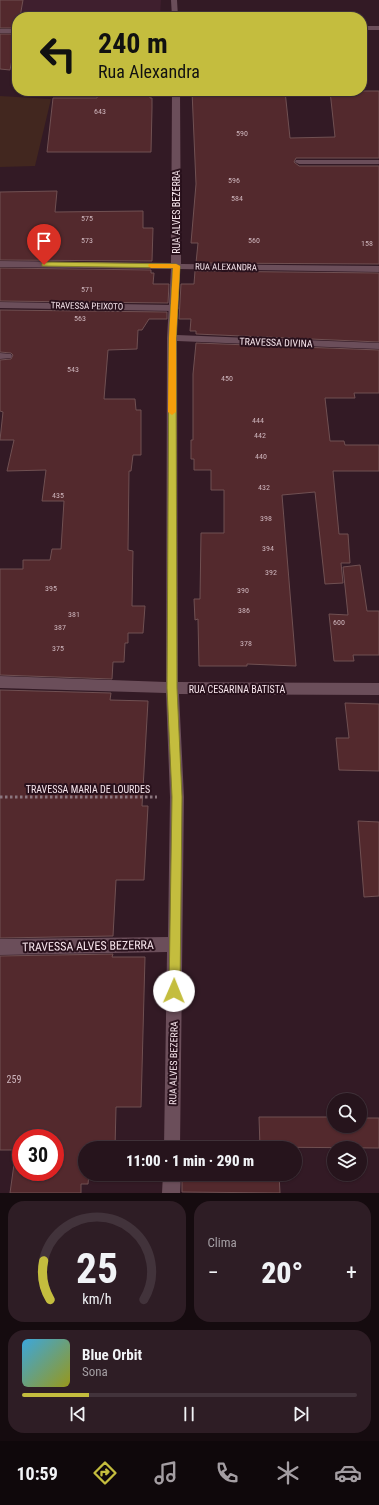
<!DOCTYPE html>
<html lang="pt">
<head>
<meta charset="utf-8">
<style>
  :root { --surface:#26141c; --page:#2e1d25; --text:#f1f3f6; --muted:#a49ea3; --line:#42333b; --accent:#c4bd3e }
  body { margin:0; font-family:"Roboto Condensed",sans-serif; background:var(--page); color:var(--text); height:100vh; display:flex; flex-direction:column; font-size:15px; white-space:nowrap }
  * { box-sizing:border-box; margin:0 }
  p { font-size:13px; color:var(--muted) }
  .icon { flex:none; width:22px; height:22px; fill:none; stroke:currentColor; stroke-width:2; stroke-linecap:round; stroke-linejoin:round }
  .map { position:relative; height:1193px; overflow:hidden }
  .drawer { display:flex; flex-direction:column; gap:8px; padding:8px; background:#150b0f; flex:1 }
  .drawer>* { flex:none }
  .hud { position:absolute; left:12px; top:12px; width:355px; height:84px; border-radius:16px; box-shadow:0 1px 3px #0004,0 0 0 1px var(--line); background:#c4bd3e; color:#111; overflow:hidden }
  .buttons { position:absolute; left:327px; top:1093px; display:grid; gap:8px }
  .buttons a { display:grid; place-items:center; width:40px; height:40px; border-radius:50%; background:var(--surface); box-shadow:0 1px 3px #0004,0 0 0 1px var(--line); font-size:20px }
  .speed { position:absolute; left:12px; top:1129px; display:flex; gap:8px; font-size:20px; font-weight:700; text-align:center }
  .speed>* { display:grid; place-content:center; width:52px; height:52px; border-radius:50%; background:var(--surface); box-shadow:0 1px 3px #0004,0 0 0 1px var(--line); line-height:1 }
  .speed .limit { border:6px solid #d22; background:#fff; color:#111 }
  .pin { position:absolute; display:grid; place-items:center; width:34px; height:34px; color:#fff; margin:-41px -17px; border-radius:50% 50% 50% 0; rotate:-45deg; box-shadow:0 0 4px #0007 }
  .pin .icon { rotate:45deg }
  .me { position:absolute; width:44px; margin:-22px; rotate:1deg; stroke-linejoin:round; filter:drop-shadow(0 0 3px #0008) }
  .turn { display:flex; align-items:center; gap:14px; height:84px; padding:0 20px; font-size:18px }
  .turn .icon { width:52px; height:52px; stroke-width:2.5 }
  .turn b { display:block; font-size:28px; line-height:34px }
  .big { font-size:30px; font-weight:800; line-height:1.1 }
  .drawer .widget { flex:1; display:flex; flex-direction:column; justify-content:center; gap:6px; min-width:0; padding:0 14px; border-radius:16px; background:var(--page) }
  .drawer .dial { align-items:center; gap:0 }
  .dial svg { height:104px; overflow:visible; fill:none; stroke:var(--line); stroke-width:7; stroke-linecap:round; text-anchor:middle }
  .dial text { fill:var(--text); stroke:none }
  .song { display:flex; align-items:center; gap:12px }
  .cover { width:48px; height:48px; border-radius:6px; background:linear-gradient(135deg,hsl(200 70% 55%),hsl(60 70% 35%)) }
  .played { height:4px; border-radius:2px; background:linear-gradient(90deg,var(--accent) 20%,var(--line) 20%) }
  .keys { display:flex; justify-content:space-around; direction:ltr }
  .heat { display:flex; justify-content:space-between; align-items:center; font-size:22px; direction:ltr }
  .drawer .tiles { flex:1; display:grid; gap:8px; grid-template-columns:1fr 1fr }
  .widget:last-child { grid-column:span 2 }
  .trip { position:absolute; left:78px; top:1141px; width:224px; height:40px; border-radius:20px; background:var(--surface); box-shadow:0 1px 3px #0004,0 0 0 1px var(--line); font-weight:800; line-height:40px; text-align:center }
  .tabs { display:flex; height:64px; justify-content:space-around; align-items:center; background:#0f080b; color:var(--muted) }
  .tabs .icon { width:28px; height:28px }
  .tabs .selected { color:var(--accent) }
  .tabs b { font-size:18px; color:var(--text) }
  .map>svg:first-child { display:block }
  .built { fill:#3f1f2e }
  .green { fill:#42271f }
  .building { fill:#53292d; stroke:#705052; fill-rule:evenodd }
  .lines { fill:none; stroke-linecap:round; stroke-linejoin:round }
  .path { stroke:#8b767f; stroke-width:3; stroke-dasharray:2.5 2.5; stroke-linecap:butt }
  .lane { fill:#6b4e5a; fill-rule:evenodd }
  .street { fill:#6b4e5a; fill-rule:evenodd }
  .route { fill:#c4bd3e; stroke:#7f7b28 }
  .slow { fill:#f59e0b }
  .labels { text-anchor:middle; stroke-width:4; stroke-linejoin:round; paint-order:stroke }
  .number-label { font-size:8px; fill:#cdb5bc }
  .far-street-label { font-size:9px; fill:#f6e4eb; stroke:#29111c }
  .street-label { font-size:10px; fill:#f6e4eb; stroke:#29111c }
  .near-number-label { font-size:10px; fill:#cdb5bc }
  .near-street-label { font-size:12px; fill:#f6e4eb; stroke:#29111c }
</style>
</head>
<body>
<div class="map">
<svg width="379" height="1193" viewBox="0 0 379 1193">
  <rect width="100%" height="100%" fill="#331a25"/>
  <path class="built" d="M 0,0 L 161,0 L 160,17 L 17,17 Z"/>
  <path class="green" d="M 0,96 L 51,99 L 35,166 L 0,167 Z"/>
  <path class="building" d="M 0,0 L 23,0 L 20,17 L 17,17 L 17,28 L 0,28 Z
    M 0,34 L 17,34 L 10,70 L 0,69 Z
    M 98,91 L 150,91 L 150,98 L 152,98 L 152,108 L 151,152 L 47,152 L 53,98 L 97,98 Z
    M 192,91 L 285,91 L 290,138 L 335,137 L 330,91 L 379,91 L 379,158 L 296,158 L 294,162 L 299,166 L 379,166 L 379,264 L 196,263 L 198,243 L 191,243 L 196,184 Z
    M 57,191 L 55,212 L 143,211 L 143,228 L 153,228 L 152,261 L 0,260 L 0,192 Z
    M 0,268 L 151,270 L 151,273 L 154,273 L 153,284 L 169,284 L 168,303 L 0,301 Z
    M 195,271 L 379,273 L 379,342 L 196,334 L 196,331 L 190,331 L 191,319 L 179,319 L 181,284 L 194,284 Z
    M 0,310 L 167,312 L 167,319 L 149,319 L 142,330 L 138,330 L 137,349 L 108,350 L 104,399 L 135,399 L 136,410 L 141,410 L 141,455 L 133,455 L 131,471 L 129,471 L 128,550 L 133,551 L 132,606 L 145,606 L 143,633 L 128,633 L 128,643 L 125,643 L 124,662 L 113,662 L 112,679 L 0,675 L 0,569 L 23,569 L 23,560 L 50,560 L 52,549 L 61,549 L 64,501 L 42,501 L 46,470 L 7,471 L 14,440 L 0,440 L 3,412 L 0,411 L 0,360 L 11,359 L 13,355 L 11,353 L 0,352 Z
    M 196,343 L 379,350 L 379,393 L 354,393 L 355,398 L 325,398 L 330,441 L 344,441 L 345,445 L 379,445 L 379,471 L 333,471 L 339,534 L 348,534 L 350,563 L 341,563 L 343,583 L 325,584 L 315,492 L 282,495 L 296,666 L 247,664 L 247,666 L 199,666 L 198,619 L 195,620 L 194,599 L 200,599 L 201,533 L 224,533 L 224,490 L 211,490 L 211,470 L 194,470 L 194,459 L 191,459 L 191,440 L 193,440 L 193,374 Z
    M 360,565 L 367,611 L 379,611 L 379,655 L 353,655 L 354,661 L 334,661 L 329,614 L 348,615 L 343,567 Z
    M 0,690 L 111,693 L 110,700 L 148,701 L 142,806 L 148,806 L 144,880 L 116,880 L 113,936 L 0,938 Z
    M 345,703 L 379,704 L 379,771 L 339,770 L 336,738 L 349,738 Z
    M 358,821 L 379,822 L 379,896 L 364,897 Z
    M 113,954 L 112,957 L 145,957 L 141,1107 L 116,1107 L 115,1148 L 85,1148 L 85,1174 L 89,1174 L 88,1184 L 81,1184 L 81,1193 L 10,1193 L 16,1150 L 0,1150 L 0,956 ZM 21,1138 L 55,1138 L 55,1172 L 21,1172 Z
    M 259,1117 L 334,1117 L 334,1126 L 360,1126 L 360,1118 L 379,1118 L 379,1148 L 260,1147 Z
    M 182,1174 L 279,1174 L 280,1193 L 182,1192 Z"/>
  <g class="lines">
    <path class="path" d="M 0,797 L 157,797"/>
    <path class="lane" d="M 296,160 L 379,160 L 379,164 L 299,164 L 295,162 Z
      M 0,302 L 174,305 L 179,308 L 174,311 L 0,308 Z
      M 0,353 L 11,354 L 12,356 L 11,358 L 0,359 Z"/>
    <path class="street" d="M 171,0 L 177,0 L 178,17 L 172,17 Z
      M 362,26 L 379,26 L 379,30 L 362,30 Z
      M 0,29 L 17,29 L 17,33 L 0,33 Z
      M 172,91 L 180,91 L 181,264 L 379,266 L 379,272 L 180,269 L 177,335 L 379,343 L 379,349 L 177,341 L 178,682 L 379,683 L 379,695 L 179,694 L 184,797 L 180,1148 L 164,1148 L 167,952 L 0,955 L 0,939 L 168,937 L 170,797 L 166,693 L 0,688 L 0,676 L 166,682 L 167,338 L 171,269 L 0,267 L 0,261 L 171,263 Z
      M 163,1174 L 181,1174 L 180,1193 L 162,1193 Z"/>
  </g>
  <path class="route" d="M 44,262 L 176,264 L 180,266 L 176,338 L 177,688 L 182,797 L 180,991 L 179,995 L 174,997 L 170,995 L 169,991 L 172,797 L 167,688 L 169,338 L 173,268 L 42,266 L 42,263 Z"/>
  <path class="slow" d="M 149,264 L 176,264 L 180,266 L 176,338 L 176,412 L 172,415 L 168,412 L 169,338 L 173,268 L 151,268 L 148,266 Z"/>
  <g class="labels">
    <g class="number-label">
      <text x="100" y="114">643</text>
      <text x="242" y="136">590</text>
      <text x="234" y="183">596</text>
      <text x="237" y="201">584</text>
      <text x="87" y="221">575</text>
      <text x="87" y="243">573</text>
      <text x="254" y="243">560</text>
      <text x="367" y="246">158</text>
      <text x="87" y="292">571</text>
      <text x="80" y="321">563</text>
      <text x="73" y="372">543</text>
      <text x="227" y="381">450</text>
      <text x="258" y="423">444</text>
      <text x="260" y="438">442</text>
      <text x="261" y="459">440</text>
      <text x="264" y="490">432</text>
      <text x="58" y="498">435</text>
      <text x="266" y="521">398</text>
      <text x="268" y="551">394</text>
      <text x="271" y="575">392</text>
      <text x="51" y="591">395</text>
      <text x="243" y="593">390</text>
      <text x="244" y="613">386</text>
      <text x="74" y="617">381</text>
      <text x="339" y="625">600</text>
      <text x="60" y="630">387</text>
      <text x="246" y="646">378</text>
      <text x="58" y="651">375</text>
    </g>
    <g class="far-street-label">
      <text transform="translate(226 267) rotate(1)" y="3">RUA ALEXANDRA</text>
      <text transform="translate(87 306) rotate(1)" y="3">TRAVESSA PEIXOTO</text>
    </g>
    <g class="street-label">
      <text transform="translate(176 212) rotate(-90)" y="4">RUA ALVES BEZERRA</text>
      <text transform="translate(276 342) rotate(2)" y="4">TRAVESSA DIVINA</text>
      <text x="237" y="693">RUA CESARINA BATISTA</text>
      <text x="88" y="793">TRAVESSA MARIA DE LOURDES</text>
      <text transform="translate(173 1063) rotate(-89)" y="4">RUA ALVES BEZERRA</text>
    </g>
    <g class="near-number-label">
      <text x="14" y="1083">259</text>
    </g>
    <g class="near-street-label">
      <text transform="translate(88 946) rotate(-1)" y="4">TRAVESSA ALVES BEZERRA</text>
    </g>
  </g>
</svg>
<div class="buttons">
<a><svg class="icon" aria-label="search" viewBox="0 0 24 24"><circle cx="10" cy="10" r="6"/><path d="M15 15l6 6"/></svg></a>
<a><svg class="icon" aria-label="layers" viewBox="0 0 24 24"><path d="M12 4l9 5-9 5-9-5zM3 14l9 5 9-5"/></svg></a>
</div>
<div class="speed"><div class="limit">30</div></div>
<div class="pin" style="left:44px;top:265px;background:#d93025"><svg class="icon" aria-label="arrive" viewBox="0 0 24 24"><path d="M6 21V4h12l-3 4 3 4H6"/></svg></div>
<svg class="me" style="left:174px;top:991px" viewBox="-20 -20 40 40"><circle r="19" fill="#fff"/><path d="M0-13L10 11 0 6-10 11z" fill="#c4bd3e"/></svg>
<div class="trip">11:00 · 1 min · 290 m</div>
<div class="hud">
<div class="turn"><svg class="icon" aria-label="left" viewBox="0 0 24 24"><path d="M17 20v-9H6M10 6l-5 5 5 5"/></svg><div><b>240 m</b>Rua Alexandra</div></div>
</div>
</div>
<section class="drawer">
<div class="tiles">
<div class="widget dial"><svg viewBox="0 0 100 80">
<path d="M14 69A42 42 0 1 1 86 69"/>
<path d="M14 69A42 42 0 0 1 9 39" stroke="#c4bd3e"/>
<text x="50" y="56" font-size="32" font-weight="700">25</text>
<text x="50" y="72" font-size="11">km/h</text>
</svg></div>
<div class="widget"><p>Clima</p>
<div class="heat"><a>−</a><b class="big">20°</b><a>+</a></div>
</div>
<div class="widget">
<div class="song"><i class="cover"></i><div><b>Blue Orbit</b><p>Sona</p></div></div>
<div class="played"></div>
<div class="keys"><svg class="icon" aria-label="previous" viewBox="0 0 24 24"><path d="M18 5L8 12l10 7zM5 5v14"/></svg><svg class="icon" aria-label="pause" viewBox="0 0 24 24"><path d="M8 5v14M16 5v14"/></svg><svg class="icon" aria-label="next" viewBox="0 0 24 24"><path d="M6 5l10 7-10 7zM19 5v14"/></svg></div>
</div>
</div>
</section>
<nav class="tabs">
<b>10:59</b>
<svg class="icon selected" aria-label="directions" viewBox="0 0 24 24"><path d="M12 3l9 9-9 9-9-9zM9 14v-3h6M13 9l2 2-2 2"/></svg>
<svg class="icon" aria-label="music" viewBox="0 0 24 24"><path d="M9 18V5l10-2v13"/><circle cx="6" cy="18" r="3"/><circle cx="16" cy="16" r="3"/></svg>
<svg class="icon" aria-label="phone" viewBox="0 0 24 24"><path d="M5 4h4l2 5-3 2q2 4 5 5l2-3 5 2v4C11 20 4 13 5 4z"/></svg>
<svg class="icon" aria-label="climate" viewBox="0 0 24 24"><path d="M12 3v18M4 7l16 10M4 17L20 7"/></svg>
<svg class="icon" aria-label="car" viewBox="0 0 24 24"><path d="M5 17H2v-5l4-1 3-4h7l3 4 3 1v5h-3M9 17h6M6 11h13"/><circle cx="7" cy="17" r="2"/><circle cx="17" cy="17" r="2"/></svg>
</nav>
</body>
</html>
